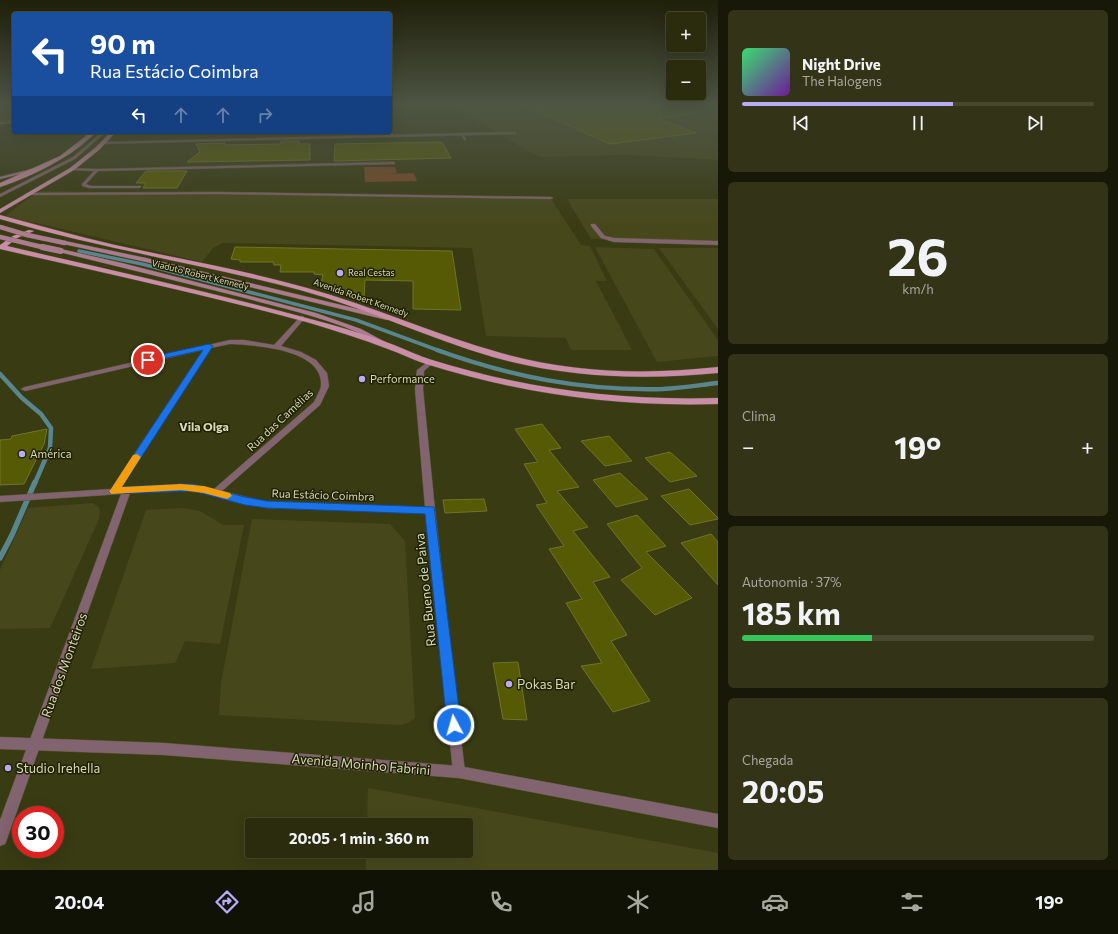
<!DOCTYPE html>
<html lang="pt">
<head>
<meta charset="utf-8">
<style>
  :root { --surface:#2b2c0e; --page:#333417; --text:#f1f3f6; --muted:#a6a79e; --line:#47482e; --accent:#b8abf7 }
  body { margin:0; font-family:Commissioner,sans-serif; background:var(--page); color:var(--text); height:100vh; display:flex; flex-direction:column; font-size:15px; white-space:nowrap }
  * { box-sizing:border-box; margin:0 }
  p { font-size:13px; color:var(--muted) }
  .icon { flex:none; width:22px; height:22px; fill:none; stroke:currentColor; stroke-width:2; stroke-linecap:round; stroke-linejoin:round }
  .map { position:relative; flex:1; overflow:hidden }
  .drawer { display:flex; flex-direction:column; gap:10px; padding:10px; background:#181808; width:400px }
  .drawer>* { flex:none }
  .hud { position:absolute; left:12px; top:12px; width:380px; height:122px; border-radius:4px; box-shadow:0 4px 16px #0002,0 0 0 1px var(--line); background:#1a4fa0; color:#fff; overflow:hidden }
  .buttons { position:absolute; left:666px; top:12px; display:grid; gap:8px }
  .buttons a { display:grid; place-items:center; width:40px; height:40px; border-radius:4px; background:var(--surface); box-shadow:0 4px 16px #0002,0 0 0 1px var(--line); font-size:20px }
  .speed { position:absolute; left:12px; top:806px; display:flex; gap:8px; font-size:20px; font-weight:700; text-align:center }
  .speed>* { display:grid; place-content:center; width:52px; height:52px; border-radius:50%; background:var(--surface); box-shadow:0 4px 16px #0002,0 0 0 1px var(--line); line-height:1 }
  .speed .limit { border:6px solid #d22; background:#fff; color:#111 }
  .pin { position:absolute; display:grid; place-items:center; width:34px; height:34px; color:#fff; margin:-17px; border:2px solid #fff; border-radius:50%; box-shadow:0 1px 4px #0007 }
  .me { position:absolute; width:44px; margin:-22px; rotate:354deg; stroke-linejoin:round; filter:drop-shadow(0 0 3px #0008) }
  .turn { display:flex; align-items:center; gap:14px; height:84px; padding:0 12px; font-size:18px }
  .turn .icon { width:52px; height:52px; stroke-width:2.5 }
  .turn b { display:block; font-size:28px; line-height:34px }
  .lanes { display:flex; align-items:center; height:38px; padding:0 12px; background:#0003; justify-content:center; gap:20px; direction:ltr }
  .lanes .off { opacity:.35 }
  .big { font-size:30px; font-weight:700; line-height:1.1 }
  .drawer .card { flex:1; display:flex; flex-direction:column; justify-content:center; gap:6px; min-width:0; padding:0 14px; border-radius:6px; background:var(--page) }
  .drawer .dial { align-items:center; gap:0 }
  .dial b { font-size:52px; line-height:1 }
  .song { display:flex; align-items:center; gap:12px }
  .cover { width:48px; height:48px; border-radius:6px; background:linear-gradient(135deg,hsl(140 70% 55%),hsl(280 70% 35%)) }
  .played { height:4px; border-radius:2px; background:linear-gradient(90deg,var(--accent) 60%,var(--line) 60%) }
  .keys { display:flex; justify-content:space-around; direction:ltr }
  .heat { display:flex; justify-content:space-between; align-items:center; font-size:22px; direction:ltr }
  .charge { height:6px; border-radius:3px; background:linear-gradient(90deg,#34c759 37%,var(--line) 0) }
  .trip { position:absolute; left:245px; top:818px; width:228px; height:40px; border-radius:4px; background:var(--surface); box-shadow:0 4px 16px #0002,0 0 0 1px var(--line); font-weight:700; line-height:40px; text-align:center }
  .tab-bar { display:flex; height:64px; justify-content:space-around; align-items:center; background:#111206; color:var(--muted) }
  .tab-bar .icon { width:28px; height:28px }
  .tab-bar .selected { color:var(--accent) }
  .tab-bar b { font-size:18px; color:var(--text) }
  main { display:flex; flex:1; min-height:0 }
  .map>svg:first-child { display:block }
  .built { fill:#46481b }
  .green { fill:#79492a }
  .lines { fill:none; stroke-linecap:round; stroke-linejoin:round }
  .stream-far2 { stroke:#58858e; stroke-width:3.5 }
  .stream-far1 { stroke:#58858e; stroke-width:4.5 }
  .stream { stroke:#58858e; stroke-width:5.5 }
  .building { fill:#575a04; stroke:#707429 }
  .service-casing { stroke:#555830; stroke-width:1 }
  .minor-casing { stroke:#555830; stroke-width:1 }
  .tertiary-casing { stroke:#555830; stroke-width:1 }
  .secondary-casing { stroke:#555830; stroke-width:1 }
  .primary-casing { stroke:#555830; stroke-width:1 }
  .service { fill:#826370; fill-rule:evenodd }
  .minor { fill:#826370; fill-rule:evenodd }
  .tertiary { fill:#826370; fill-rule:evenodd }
  .secondary { fill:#ab7b90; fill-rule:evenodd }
  .primary { fill:#ca8da7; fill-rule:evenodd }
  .secondary-bridge-far1-casing { stroke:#555830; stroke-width:5; stroke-linecap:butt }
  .secondary-bridge-casing { stroke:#555830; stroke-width:6; stroke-linecap:butt }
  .secondary-bridge-far1 { stroke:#ab7b90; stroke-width:4.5 }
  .secondary-bridge { stroke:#ab7b90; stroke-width:6 }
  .route { fill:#1a73e8; stroke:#114b97 }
  .slow { fill:#f59e0b }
  .poi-dot { fill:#b8abf7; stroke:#202103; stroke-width:1.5 }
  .labels { text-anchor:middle; stroke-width:3; stroke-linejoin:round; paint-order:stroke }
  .far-poi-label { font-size:9px; fill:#d7dab6; stroke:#202103; text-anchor:start }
  .far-street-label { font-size:9px; fill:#d7dab6; stroke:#202103 }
  .poi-label { font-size:11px; fill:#d7dab6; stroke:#202103; text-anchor:start }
  .street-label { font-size:11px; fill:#d7dab6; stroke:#202103 }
  .neighbourhood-label { font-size:12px; font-weight:bold; fill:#d7dab6; stroke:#202103 }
  .near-street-label { font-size:13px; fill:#d7dab6; stroke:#202103 }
  .near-poi-label { font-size:13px; fill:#d7dab6; stroke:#202103; text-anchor:start }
</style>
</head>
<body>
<main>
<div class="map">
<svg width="718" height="870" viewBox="0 0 718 870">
  <rect width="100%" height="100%" fill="#393b13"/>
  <path class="built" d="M 0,104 L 14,104 L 14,121 L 0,121 Z
    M 446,104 L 718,104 L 718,160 L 627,155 L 539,157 Z
    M 41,191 L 551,199 L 581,245 L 590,246 L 607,281 L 596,281 L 632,350 L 571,350 L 566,338 L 486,336 L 472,248 L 223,243 L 213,248 L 202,262 L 6,216 L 18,206 Z
    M 567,199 L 718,199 L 718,242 L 591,239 Z
    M 595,247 L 654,249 L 718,340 L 718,356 L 657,362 Z
    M 659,248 L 718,248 L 718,329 Z
    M 93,503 L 100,509 L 99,519 L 50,628 L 0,629 L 0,570 L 28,508 Z
    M 183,508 L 200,511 L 223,525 L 244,525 L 220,644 L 185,641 L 175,663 L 91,669 L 146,510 Z
    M 252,519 L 390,524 L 405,541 L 415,718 L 408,723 L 399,725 L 219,715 L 221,683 Z
    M 368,788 L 718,853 L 718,870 L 366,870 L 366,851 L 466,851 L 466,825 L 367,825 Z"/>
  <path class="green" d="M 364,167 L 395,167 L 397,173 L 386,174 L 414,173 L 417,181 L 365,182 Z"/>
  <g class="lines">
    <path class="stream-far2" d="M 79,251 L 142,264 L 356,320 L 440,351"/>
    <path class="stream-far1" d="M 437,350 C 512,377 583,391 663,389 C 682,388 700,385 718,383
      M 0,374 L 22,398 L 41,414 L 51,428 L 50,448 L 35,483"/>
    <path class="stream" d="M 0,558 L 12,535 L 35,482"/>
  </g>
  <path class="building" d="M 521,104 L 701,104 L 701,112 L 658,119 L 696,133 L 610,144 Z
    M 281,141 L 299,141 L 299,144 L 310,144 L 310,160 L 187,162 L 200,152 L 196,144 L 225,143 L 224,145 L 281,144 Z
    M 442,142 L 451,158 L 334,161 L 335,144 Z
    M 146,171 L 187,171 L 177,188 L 143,188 L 146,183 L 136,183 Z
    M 235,247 L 452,251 L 461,310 L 413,309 L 413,281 L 365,280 L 364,299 L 320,287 L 323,275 L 314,274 L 314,272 L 280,272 L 281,265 L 274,265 L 273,262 L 240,262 L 240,260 L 231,259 Z
    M 542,424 L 561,448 L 549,450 L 579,487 L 557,491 L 588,527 L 573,531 L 610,577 L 593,582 L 627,635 L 611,641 L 650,701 L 613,712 L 581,666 L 602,663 L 566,603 L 582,599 L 549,549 L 564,546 L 536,505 L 547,503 L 524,464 L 538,462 L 515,429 Z
    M 47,429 L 44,444 L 24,484 L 0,485 L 0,440 L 11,439 L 12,436 Z
    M 609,436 L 632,461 L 605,466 L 581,441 Z
    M 670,452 L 697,476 L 670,482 L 645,458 Z
    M 620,473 L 648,499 L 616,507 L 593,480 Z
    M 689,489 L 718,518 L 718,519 L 690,525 L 661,496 Z
    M 484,499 L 487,511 L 445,513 L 443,500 Z
    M 637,515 L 666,546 L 646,552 L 692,598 L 655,615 L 621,580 L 642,568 L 607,524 Z
    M 711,534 L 718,542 L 718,585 L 681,543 Z
    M 518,662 L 527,720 L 503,719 L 493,663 Z"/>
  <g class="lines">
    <g class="service-casing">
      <path id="service" d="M 102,132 L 106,132 L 75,159 L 0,197 L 0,194 L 73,157 Z
        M 386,132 L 390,132 L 396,136 L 393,137 Z
        M 461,133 L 463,133 L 466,140 L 464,140 Z
        M 394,162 L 395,164 L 98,171 L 86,184 L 91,186 L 141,186 L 141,187 L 139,188 L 89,188 L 82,186 L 82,184 L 94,171 L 72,170 L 70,169 L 72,168 L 97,169 Z
        M 216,192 L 551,197 L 553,198 L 551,199 L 216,194 L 28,195 L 26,194 L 28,193 Z
        M 591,224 L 595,224 L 605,236 L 614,238 L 718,241 L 718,245 L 614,242 L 601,238 L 591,226 Z"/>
    </g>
    <g class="minor-casing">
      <path id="minor" d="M 14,121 L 14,123 L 0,124 L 0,122 Z
        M 515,132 L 516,134 L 103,144 L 101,143 L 103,142 Z
        M 302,316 L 304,317 L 304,319 L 281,346 L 301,352 L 316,360 L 327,373 L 329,386 L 320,405 L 222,491 L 267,502 L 425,507 L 415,389 L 417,370 L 429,361 L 433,361 L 434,362 L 433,363 L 424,371 L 423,389 L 435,510 L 465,772 L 464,777 L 459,778 L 454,777 L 453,772 L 426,513 L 267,508 L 203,493 L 181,490 L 130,493 L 7,839 L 5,844 L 0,846 L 0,820 L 121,494 L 0,502 L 0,496 L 111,489 L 203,350 L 25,391 L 21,389 L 25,387 L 230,340 L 244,340 L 274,345 L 300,317 ZM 230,344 C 255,345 323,349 321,385 C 321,390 316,397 314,402 L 214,489 L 181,484 L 120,488 L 211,348 Z"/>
    </g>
    <g class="tertiary-casing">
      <path id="tertiary" d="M 0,737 L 164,743 L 459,766 L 718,814 L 718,828 L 459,778 L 164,755 L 0,749 Z"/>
    </g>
    <g class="secondary-casing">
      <path id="secondary" d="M 36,168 L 37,170 L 0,179 L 0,177 Z
        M 65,241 L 146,258 L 387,316 L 390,318 L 387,320 L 146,262 L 63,244 L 62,243 Z
        M 61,249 L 122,263 L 316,313 L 361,329 L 387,343 L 384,345 L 382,344 C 338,320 289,310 241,297 C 181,282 120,267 59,252 L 59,250 Z"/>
    </g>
    <g class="primary-casing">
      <path id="primary" d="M 91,132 L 96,132 C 74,156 31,177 0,187 L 0,183 L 60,156 Z
        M 111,132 L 116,132 L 99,150 L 74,170 L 0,213 L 0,209 L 70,168 L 95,148 Z
        M 0,215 C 38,225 76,236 115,245 C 179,259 244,270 307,288 C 373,306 435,335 501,353 C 572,373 645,375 718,367 L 718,373 C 642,380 567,378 493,357 C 428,338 366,308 300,290 C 201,264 99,248 0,219 Z
        M 29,230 L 34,231 L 17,238 L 7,246 C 109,270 212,292 314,320 C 341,327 368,335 394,345 C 407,350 419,356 432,360 C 525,389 620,401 718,398 L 718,404 C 617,407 522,394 426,364 C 413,360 400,353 388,349 C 362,339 336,331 310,323 C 208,295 104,273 0,249 L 0,245 L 13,236 Z"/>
    </g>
    <use href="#service" class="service"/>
    <use href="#minor" class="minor"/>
    <use href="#tertiary" class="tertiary"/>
    <use href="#secondary" class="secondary"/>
    <use href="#primary" class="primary"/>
    <g class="secondary-bridge-far1-casing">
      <path id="secondary-bridge-far1" d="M 0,227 L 27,235 L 65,243
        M 0,237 L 46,248"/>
    </g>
    <g class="secondary-bridge-casing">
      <path id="secondary-bridge" d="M 42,247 L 61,251"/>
    </g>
    <use href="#secondary-bridge-far1" class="secondary-bridge-far1"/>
    <use href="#secondary-bridge" class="secondary-bridge"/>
  </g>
  <linearGradient id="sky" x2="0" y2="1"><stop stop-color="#1f200a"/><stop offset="0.46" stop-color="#4e5544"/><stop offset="1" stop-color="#4e5544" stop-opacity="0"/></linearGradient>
  <rect width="718" height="226" fill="url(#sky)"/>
  <path class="route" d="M 209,344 L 213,346 L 122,487 L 181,484 L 193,484 L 245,497 L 267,501 L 434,507 L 461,725 L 459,730 L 454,732 L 449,730 L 447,725 L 425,514 L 267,508 L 245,505 L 193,491 L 111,494 L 109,491 L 111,489 L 203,350 L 148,362 L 144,360 L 145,358 Z"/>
  <path class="slow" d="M 137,454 L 141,457 L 122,487 L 181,484 L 204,486 L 230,493 L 232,496 L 227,499 L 204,493 L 181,490 L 111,494 L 109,491 L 111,489 L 133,455 Z"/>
  <g class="poi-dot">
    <circle cx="340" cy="273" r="4"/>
    <circle cx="362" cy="379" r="4"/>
    <circle cx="22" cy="454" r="4"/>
    <circle cx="509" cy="684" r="4"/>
    <circle cx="8" cy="768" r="4"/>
  </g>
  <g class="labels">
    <g class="far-poi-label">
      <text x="348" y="276">Real Cestas</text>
    </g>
    <g class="far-street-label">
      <text transform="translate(200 275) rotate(14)" y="3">Viaduto Robert Kennedy</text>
      <text transform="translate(361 298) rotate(19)" y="3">Avenida Robert Kennedy</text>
    </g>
    <g class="poi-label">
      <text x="370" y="383">Performance</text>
      <text x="30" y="458">América</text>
    </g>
    <g class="street-label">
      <text transform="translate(280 420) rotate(-43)" y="4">Rua das Camélias</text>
      <text transform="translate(323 495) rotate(2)" y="4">Rua Estácio Coimbra</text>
    </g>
    <g class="neighbourhood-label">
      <text x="204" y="431">Vila Olga</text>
    </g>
    <g class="near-street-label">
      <text transform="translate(425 590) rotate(-96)" y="5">Rua Bueno de Paiva</text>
      <text transform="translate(64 665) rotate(-70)" y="5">Rua dos Monteiros</text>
      <text transform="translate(361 764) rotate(5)" y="5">Avenida Moinho Fabrini</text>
    </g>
    <g class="near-poi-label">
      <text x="517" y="689">Pokas Bar</text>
      <text x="16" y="773">Studio Irehella</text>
    </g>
  </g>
</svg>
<div class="buttons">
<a>+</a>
<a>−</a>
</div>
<div class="speed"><div class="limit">30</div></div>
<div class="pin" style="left:148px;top:360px;background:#d93025"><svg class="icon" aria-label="arrive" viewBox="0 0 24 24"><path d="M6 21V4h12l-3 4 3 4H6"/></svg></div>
<svg class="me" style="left:454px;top:725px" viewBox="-20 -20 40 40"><circle r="17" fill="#1a73e8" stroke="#fff" stroke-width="3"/><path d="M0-11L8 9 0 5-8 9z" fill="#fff"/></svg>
<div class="trip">20:05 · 1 min · 360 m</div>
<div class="hud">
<div class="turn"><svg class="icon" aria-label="left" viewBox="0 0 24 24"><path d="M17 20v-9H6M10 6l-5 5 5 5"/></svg><div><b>90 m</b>Rua Estácio Coimbra</div></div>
<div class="lanes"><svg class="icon" aria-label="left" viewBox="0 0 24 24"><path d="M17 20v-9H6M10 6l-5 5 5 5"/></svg><svg class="icon off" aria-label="ahead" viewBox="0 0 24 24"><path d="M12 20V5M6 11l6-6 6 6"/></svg><svg class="icon off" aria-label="ahead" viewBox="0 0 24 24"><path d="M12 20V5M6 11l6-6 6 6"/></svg><svg class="icon off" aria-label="right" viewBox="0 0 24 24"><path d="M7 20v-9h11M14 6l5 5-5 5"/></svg></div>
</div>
</div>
<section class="drawer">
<div class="card">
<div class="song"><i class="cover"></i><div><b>Night Drive</b><p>The Halogens</p></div></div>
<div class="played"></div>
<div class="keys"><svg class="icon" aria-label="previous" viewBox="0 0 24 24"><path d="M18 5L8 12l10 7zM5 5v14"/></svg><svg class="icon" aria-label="pause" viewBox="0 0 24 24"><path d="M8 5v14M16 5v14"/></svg><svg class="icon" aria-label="next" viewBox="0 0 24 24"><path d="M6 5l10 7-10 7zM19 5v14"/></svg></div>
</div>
<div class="card dial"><b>26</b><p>km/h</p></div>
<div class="card"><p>Clima</p>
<div class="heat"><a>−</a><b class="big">19°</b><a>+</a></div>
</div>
<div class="card"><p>Autonomia · 37%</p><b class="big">185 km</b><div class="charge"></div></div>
<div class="card"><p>Chegada</p><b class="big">20:05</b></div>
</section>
</main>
<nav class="tab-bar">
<b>20:04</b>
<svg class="icon selected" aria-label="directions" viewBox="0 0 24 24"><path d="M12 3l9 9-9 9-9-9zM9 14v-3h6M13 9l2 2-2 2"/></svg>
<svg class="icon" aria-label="music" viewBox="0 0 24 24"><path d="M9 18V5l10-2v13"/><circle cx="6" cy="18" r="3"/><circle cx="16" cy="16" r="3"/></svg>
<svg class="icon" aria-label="phone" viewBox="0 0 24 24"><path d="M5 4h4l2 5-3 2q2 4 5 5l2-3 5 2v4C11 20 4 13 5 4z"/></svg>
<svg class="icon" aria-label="climate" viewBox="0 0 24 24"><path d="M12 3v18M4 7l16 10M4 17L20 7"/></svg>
<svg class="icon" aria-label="car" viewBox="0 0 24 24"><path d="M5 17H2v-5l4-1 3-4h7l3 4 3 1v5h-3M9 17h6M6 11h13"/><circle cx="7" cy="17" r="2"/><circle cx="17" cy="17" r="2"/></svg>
<svg class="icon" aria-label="filters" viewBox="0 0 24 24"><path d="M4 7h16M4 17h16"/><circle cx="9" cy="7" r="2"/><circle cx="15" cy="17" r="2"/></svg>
<b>19°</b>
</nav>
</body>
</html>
